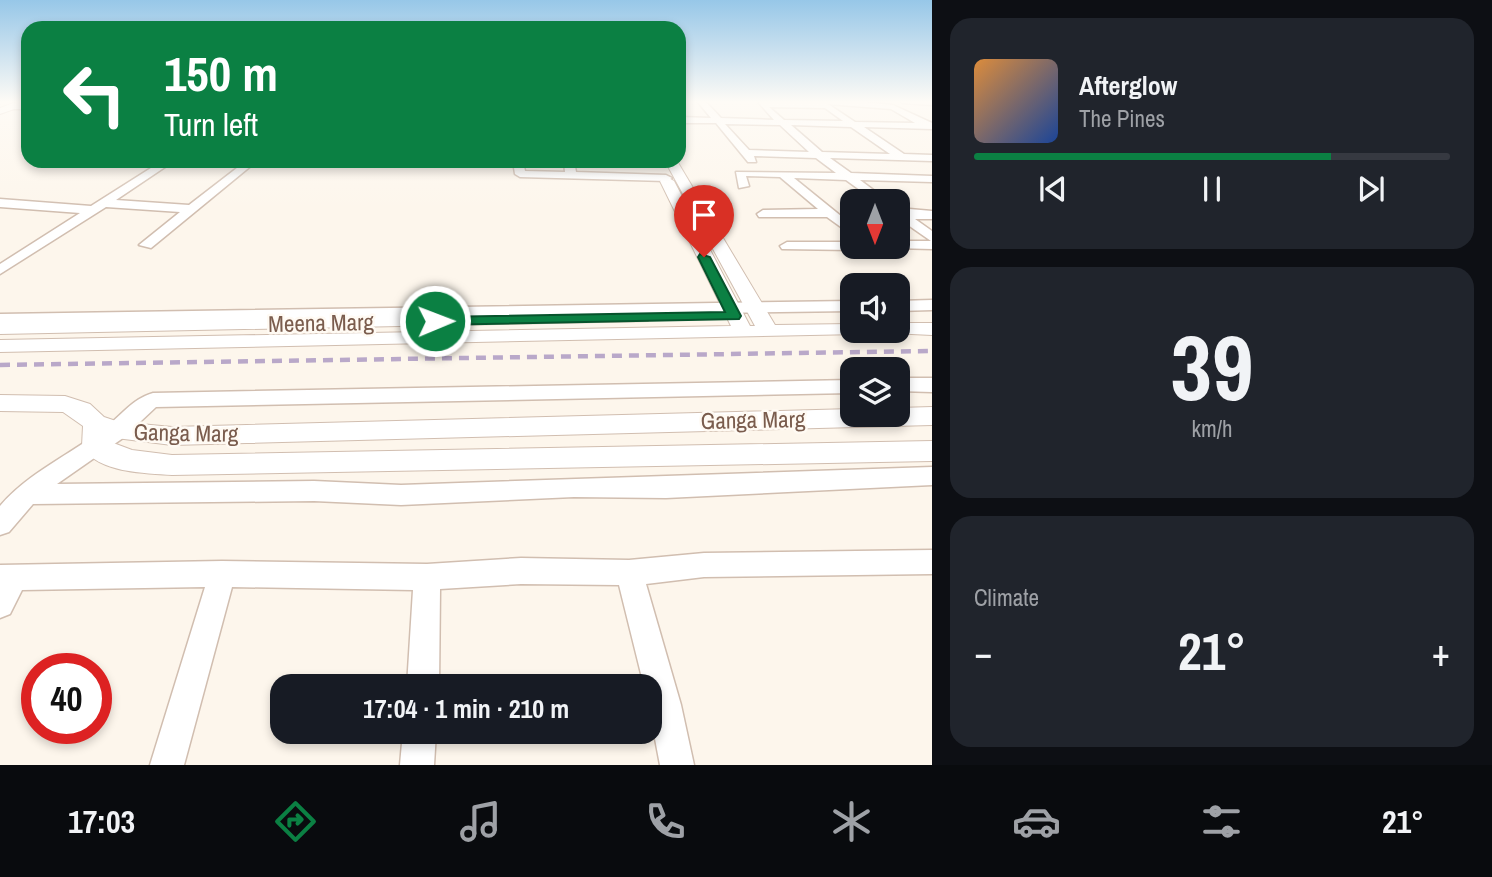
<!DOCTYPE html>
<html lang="en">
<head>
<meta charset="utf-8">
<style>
  :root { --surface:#171b24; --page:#20242c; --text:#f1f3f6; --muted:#9ea1a6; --line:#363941; --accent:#0b8043 }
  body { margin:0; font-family:"Archivo Narrow",sans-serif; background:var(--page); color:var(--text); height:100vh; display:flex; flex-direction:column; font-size:26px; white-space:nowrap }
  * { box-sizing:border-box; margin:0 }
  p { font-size:23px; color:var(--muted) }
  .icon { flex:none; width:38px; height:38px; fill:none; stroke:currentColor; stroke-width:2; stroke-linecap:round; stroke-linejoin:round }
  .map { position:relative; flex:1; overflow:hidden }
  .drawer { display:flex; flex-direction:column; gap:18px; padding:18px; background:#0d0f14; width:560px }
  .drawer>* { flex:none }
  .guide { position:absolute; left:21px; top:21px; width:665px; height:147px; border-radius:21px; box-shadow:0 4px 10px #0003; background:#0b8043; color:#fff; overflow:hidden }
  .needle { width:46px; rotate:180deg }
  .tools { position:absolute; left:840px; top:189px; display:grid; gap:14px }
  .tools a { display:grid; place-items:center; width:70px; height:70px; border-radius:14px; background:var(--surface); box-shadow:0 4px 10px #0003; font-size:35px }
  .speed { position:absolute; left:21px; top:653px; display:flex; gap:14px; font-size:35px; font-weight:700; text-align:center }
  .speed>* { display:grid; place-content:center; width:91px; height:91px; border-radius:50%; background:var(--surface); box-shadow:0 4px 10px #0003; line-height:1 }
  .speed .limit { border:10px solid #d22; background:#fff; color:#111 }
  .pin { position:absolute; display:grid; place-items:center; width:60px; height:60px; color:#fff; margin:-72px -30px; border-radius:50% 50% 50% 0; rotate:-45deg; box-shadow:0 0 7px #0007 }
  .pin .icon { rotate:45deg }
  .me { position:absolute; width:77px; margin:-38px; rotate:89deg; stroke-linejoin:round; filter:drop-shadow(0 0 5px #0008) }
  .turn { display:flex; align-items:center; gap:24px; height:147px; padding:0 28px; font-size:32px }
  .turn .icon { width:91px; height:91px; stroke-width:2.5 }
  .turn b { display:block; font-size:49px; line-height:60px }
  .big { font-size:52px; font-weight:700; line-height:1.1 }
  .drawer .widget { flex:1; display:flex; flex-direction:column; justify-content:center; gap:10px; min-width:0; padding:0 24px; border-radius:21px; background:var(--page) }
  .drawer .dial { align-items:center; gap:0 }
  .dial b { font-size:91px; line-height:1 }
  .song { display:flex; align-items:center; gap:21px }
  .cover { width:84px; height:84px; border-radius:10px; background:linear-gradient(135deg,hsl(30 70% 55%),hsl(220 70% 35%)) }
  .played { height:7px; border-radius:4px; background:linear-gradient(90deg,var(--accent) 75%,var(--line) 75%) }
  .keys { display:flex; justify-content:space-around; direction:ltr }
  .heat { display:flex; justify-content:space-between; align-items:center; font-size:38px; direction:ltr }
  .trip { position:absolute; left:270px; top:674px; width:392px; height:70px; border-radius:21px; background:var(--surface); box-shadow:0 4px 10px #0003; font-weight:700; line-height:70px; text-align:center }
  .dock { display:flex; height:112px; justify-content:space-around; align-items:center; background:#090b0e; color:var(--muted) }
  .dock .icon { width:49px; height:49px }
  .dock .selected { color:var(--accent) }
  .dock b { font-size:32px; color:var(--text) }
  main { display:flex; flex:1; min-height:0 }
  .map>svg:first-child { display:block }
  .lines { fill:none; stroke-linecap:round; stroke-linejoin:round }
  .minor-casing { stroke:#d1beb0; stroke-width:3 }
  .tertiary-casing { stroke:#d1beb0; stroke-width:2 }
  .minor { fill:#fff; fill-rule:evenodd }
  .tertiary { fill:#fff; fill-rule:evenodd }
  .rail { stroke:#b9a8c9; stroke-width:4.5; stroke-dasharray:10 7; stroke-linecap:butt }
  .route { fill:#0b8043; stroke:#07532c; stroke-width:2 }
  .labels { text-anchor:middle; stroke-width:5; stroke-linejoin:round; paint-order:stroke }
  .street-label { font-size:23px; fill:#7a5c4d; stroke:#fffaf3 }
</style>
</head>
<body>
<main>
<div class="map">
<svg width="932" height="765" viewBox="0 0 932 765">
  <rect width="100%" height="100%" fill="#fdf6ec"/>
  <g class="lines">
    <g class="minor-casing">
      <path id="minor" d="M 697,101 L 705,101 L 721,118 L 774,120 L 758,102 L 851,101 L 893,105 L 932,123 L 932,129 L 864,127 L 904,154 L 932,155 L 932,161 L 830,158 L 851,173 L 932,176 L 932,182 L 860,180 L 888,201 L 875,201 L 846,180 L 794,178 L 852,225 L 852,235 L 827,217 L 759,217 L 757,214 L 763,210 L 818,209 L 780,177 L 746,176 L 749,186 L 739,188 L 736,172 L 836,173 L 816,158 L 754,156 L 756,162 L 748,162 L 716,123 L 679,123 L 679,117 L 711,118 ZM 828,104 L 891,109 L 915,123 L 855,122 ZM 769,107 L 825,108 L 843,121 L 784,120 ZM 725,124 L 780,125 L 809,152 L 749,150 ZM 791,125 L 851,127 L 890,154 L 822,152 Z
        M 899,101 L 932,101 L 932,105 L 903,103 Z
        M 14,105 L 28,105 L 28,109 L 11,109 Z
        M 162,161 L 174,161 L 116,200 L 189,205 L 246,161 L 257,161 L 151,248 L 139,245 L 180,212 L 106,207 L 0,274 L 0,264 L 80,213 L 0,207 L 0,199 L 91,206 Z
        M 513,161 L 523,161 L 525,171 L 565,172 L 564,161 L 574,161 L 576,172 L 666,175 L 672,178 L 666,181 L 520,177 L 515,174 Z
        M 898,208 L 932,211 L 932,219 L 915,219 L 932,231 L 932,249 L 893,248 L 898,247 L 898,241 L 931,241 L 898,218 Z
        M 787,242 L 852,242 L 852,247 L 858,247 L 852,250 L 782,249 L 780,246 Z
        M 932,300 L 932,310 L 898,311 L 898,301 Z
        M 852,301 L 852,311 L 0,324 L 0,314 Z
        M 898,378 L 932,378 L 932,392 L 898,391 Z
        M 852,380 L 852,393 L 156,407 L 123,438 L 57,484 L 314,481 L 401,485 L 932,467 L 932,485 L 666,498 L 574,497 L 401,505 L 314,501 L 33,504 L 9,532 L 0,535 L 0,506 C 29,472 70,455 105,428 C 121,416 132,399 153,393 Z
        M 932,550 L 932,574 L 704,577 L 646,584 L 681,705 L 694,765 L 660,765 L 649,707 L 649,686 L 644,686 L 619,585 L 521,584 L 440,589 L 439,686 L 407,686 L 413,590 L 232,587 L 184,765 L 150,765 L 205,587 L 22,590 L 10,614 L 0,618 L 0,565 L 222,561 L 427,564 L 521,558 L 629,560 L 704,553 Z
        M 403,732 L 436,732 L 434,765 L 400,765 Z"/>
    </g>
    <g class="tertiary-casing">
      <path id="tertiary" d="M 19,101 L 28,101 L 28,104 L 0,114 L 0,108 Z
        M 665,161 L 677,161 L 775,325 L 852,324 L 852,331 L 862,331 L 859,334 L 0,352 L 0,340 L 731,326 L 660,181 L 667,177 L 674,181 L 750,326 L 755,326 Z
        M 641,311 L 648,313 L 651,317 L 648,321 L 0,334 L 0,322 Z
        M 898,323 L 932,323 L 932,335 L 891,333 L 889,331 L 898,331 Z
        M 0,395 L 65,396 L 90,404 L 104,417 L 119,422 L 172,427 L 852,409 L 852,415 L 898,415 L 898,408 L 932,407 L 932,425 L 172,445 L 108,437 L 108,441 L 132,450 L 172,455 L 932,441 L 932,461 L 172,475 C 145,473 97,473 82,446 L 83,426 L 63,412 L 0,411 Z"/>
    </g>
    <use href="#minor" class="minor"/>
    <use href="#tertiary" class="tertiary"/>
    <path class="rail" d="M 0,365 L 932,351"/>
  </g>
  <linearGradient id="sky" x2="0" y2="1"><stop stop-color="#97c7e8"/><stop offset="0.49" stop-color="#fefbf6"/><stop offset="1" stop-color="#fefbf6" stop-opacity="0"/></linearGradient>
  <rect width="932" height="208" fill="url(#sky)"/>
  <path class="route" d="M 700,254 L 710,257 L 741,316 L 739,319 L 435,325 L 428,321 L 435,317 L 725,312 L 698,257 Z"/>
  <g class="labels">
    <g class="street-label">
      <text transform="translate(321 323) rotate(-1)" y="8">Meena Marg</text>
      <text transform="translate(753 420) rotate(-1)" y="8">Ganga Marg</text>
      <text transform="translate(186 433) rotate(1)" y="8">Ganga Marg</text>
    </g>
  </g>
</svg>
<div class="tools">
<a><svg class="needle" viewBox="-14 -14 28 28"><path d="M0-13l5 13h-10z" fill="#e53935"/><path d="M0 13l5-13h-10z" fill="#9ea1a6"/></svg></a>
<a><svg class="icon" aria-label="sound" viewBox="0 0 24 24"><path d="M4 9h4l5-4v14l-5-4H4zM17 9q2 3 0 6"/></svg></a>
<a><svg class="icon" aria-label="layers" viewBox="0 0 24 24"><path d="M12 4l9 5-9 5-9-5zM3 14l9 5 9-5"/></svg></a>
</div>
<div class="speed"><div class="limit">40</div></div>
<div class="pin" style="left:704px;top:257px;background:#d93025"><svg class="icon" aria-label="arrive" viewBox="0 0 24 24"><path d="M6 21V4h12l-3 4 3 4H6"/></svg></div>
<svg class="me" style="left:435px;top:321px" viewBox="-20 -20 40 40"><circle r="17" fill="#0b8043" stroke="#fff" stroke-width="3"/><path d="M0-11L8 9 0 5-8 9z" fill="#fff"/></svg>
<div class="trip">17:04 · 1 min · 210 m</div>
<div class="guide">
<div class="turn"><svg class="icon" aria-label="left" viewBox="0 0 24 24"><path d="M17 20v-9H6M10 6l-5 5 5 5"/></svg><div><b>150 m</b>Turn left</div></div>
</div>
</div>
<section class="drawer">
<div class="widget">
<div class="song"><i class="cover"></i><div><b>Afterglow</b><p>The Pines</p></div></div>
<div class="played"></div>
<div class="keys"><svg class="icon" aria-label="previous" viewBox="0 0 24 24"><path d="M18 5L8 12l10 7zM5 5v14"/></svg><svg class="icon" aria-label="pause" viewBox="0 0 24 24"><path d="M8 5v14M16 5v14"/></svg><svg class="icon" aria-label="next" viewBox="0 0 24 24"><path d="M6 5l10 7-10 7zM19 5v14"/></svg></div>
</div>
<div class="widget dial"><b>39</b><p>km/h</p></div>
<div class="widget"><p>Climate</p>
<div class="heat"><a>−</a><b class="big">21°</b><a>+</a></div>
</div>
</section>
</main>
<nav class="dock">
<b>17:03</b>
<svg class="icon selected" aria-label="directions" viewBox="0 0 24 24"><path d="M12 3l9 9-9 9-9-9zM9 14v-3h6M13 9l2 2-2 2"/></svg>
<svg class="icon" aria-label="music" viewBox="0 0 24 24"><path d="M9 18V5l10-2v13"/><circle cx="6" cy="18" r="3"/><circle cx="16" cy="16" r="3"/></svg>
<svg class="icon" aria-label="phone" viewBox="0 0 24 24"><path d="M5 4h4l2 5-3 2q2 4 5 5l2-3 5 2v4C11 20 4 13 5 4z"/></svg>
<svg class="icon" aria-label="climate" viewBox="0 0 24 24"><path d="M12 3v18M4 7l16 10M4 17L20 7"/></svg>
<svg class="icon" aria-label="car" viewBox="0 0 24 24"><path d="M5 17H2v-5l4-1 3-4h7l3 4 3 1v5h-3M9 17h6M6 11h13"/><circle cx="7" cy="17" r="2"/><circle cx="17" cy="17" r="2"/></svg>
<svg class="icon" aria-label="filters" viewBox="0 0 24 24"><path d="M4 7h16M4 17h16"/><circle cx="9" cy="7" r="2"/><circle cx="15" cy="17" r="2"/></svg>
<b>21°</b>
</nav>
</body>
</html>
